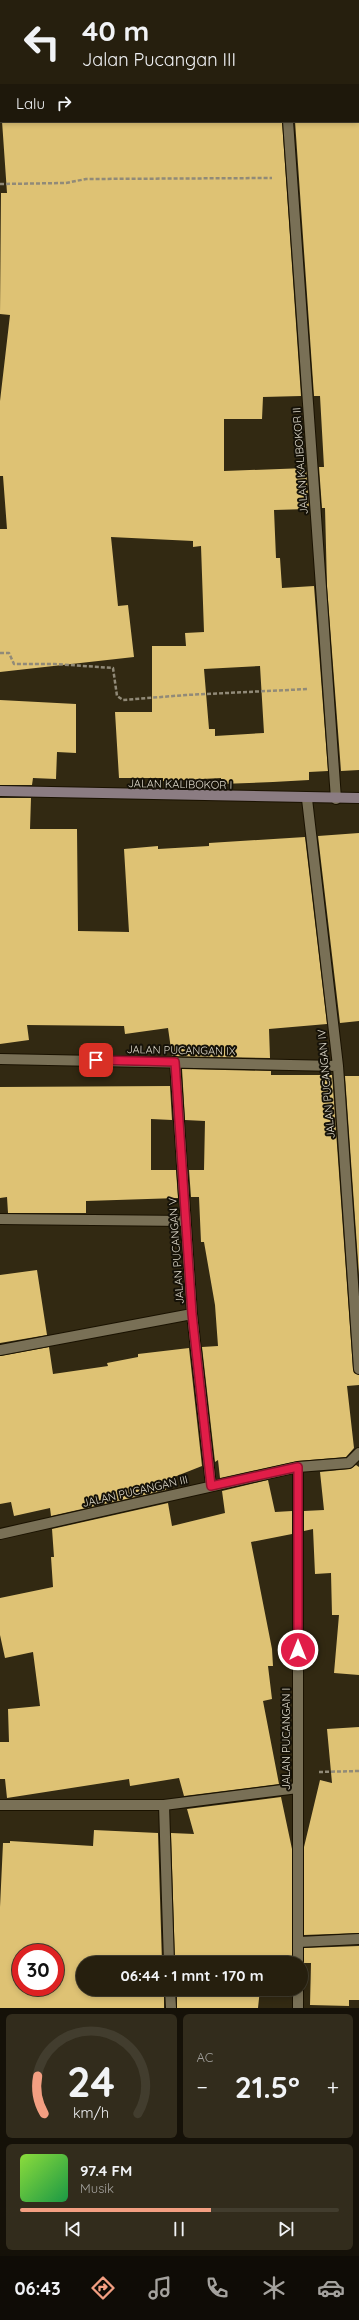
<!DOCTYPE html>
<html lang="id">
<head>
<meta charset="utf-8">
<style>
  :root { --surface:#261f0e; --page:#322c1c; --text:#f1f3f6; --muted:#a4a29e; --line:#423d2e; --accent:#f39f82 }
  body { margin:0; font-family:Quicksand,sans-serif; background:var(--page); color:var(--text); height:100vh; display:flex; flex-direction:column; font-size:15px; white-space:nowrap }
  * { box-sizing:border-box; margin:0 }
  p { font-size:13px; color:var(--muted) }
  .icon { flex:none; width:22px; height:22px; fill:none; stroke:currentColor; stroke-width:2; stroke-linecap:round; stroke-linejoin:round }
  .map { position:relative; height:2008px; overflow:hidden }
  .details { display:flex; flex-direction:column; gap:6px; padding:6px; background:#151108; flex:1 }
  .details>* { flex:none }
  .hud { position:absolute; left:0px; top:0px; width:359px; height:122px; box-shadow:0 2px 6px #0003,0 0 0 1px var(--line); background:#261f0e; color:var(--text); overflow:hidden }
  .speed { position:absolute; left:12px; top:1944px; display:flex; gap:8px; font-size:20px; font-weight:700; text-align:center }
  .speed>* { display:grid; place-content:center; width:52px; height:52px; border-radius:50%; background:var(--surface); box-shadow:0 2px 6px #0003,0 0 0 1px var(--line); line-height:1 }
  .speed .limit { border:6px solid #d22; background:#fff; color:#111 }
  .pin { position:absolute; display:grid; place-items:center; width:34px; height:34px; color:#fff; margin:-17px; border-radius:8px; box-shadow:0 2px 6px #0006 }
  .me { position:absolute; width:44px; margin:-22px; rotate:0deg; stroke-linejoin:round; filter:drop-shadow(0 0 3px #0008) }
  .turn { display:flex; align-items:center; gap:14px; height:84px; padding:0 16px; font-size:18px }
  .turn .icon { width:52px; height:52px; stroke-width:2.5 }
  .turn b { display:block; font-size:28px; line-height:34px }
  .then { display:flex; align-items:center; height:38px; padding:0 16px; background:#0003; gap:8px; font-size:15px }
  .big { font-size:30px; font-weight:700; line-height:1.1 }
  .details .tile { flex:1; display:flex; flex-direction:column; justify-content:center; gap:6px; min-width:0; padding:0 14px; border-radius:6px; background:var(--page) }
  .details .dial { align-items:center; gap:0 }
  .dial svg { height:104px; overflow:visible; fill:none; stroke:var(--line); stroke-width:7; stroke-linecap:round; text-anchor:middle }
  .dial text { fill:var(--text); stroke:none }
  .song { display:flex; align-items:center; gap:12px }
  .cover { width:48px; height:48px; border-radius:6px; background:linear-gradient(135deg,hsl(90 70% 55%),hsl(140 70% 35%)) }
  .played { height:4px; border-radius:2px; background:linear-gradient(90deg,var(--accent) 60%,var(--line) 60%) }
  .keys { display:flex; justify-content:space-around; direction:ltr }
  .heat { display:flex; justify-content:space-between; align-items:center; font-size:22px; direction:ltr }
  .details .tiles { flex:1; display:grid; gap:6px; grid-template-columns:1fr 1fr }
  .tile:last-child { grid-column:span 2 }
  .trip { position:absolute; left:76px; top:1956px; width:232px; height:40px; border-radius:20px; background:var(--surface); box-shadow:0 2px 6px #0003,0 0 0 1px var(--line); font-weight:700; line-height:40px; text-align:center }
  .tab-bar { display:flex; height:64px; justify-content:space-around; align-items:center; background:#0f0c06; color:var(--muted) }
  .tab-bar .icon { width:28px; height:28px }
  .tab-bar .on { color:var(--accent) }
  .tab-bar b { font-size:18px; color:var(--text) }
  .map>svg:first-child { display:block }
  .building { fill:#dec274; fill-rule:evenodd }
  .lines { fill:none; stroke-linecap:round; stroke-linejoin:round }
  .lane-casing { stroke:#1a1200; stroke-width:12 }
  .street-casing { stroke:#1a1200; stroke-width:12 }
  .secondary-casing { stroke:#1a1200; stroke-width:12 }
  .path { stroke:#918a78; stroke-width:2.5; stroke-dasharray:4 2; stroke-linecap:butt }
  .lane { stroke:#797056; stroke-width:10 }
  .street { stroke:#797056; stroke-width:10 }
  .secondary { stroke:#8b7c82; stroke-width:10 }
  .route-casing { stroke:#92132f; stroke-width:10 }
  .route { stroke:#e11d48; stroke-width:7 }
  .labels { text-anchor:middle; stroke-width:4; stroke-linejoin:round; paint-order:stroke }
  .street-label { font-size:11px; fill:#dfdacc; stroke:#161208 }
</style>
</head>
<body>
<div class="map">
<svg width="359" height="2008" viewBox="0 0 359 2008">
  <rect width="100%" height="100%" fill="#322912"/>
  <path class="building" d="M 2,121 L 282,121 L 301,396 L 263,397 L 262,419 L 224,419 L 224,471 L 306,468 L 309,509 L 274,510 L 276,558 L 280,558 L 282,588 L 314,586 L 328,771 L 309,772 L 309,780 L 273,782 L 221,784 L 221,778 L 163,781 L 163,778 L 119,778 L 115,712 L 152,712 L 152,646 L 186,646 L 185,633 L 204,632 L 201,546 L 193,547 L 193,541 L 111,537 L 118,606 L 128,605 L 134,657 L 0,672 L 0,529 L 7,529 L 3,476 L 0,476 L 0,401 L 10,315 L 0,314 L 1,193 L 7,193 ZM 260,666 L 264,733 L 215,736 L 215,729 L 209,729 L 204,669 Z
    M 295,121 L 359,121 L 359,770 L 341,771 L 327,586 L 325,508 L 322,508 L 319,467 L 324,467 L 320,396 L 314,396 Z
    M 0,700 L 76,704 L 76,753 L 57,752 L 56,779 L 33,778 L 32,785 L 0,785 Z
    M 0,798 L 31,798 L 30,829 L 77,829 L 78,931 L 129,932 L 124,849 L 158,846 L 158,849 L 209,846 L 209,843 L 305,837 L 327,1024 L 269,1029 L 270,1058 L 172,1056 L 168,1028 L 125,1034 L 124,1026 L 27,1025 L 29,1040 L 0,1044 Z
    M 359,833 L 359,1021 L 340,1023 L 318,836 Z
    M 182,1069 L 271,1071 L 271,1075 L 332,1075 L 353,1369 L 354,1373 L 359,1375 L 359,1385 L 347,1386 L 354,1448 L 346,1457 L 297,1461 L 220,1478 L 218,1460 L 215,1462 L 202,1347 L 218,1346 L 215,1305 L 204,1242 L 201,1242 L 199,1197 L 191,1197 L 189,1170 L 204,1170 L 205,1121 L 185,1120 Z
    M 345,1076 L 359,1076 L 359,1275 Z
    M 170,1086 L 172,1120 L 151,1119 L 151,1170 L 176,1170 L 178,1198 L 86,1201 L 86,1213 L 8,1213 L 7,1197 L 0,1198 L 0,1087 Z
    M 37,1270 L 47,1335 L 0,1343 L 0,1275 Z
    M 49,1347 L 53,1374 L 108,1366 L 107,1363 L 138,1357 L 138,1354 L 189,1348 L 202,1466 L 164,1481 L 166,1490 L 51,1516 L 50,1508 L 14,1516 L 11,1502 L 0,1504 L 0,1356 Z
    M 356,1465 L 359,1467 L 359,1675 L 334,1673 L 339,1615 L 332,1615 L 331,1573 L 315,1574 L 313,1529 L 304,1531 L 304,1511 L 324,1510 L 320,1472 L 350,1469 Z
    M 268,1480 L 275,1512 L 292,1511 L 292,1534 L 251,1542 L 272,1649 L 273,1666 L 268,1666 L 272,1699 L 263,1701 L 279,1784 L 184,1796 L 179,1778 L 130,1786 L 129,1779 L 7,1798 L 5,1779 L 0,1779 L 0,1742 L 9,1742 L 8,1709 L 40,1706 L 33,1652 L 5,1658 L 0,1635 L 0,1598 L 53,1587 L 51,1557 L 54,1557 L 52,1529 L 168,1503 L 172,1526 L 225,1513 L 222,1491 Z
    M 359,1727 L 359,1933 L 304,1935 L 304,1847 L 320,1780 L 332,1783 L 327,1729 Z
    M 281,1797 L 292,1849 L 292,1963 L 175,1963 L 171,1833 L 194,1834 L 187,1809 Z
    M 94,1830 L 158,1833 L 162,1963 L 83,1963 L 83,1989 L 164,1989 L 164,2008 L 0,2008 L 0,1907 L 3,1843 L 10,1843 L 10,1841 L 93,1846 ZM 21,1953 L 55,1953 L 55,1987 L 21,1987 Z
    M 359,1946 L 359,2000 L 349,2000 L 349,2006 L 310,2005 L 311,1963 L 304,1963 L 304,1948 Z
    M 177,1989 L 260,1989 L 258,2008 L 177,2008 Z"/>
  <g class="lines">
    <g class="lane-casing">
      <path id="lane" d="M 0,1805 L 164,1805 L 298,1788
        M 164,1805 L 169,1963
        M 299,1942 L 359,1939
        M 170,1989 L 171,2008"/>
    </g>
    <g class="street-casing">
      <path id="street" d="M 280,0 L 280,1
        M 0,64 L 1,64
        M 288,121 L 336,799
        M 307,799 L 338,1066 L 359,1369
        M 0,1059 L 338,1066
        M 175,1062 L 192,1314 L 211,1486
        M 0,1219 L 185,1221
        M 0,1350 L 192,1314
        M 298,1467 L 298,1963
        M 0,1534 L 298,1467 L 349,1463 L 359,1453
        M 298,2008 L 298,1989"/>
    </g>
    <g class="secondary-casing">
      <path id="secondary" d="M 0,791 L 359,798"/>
    </g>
    <path class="path" d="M 0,184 L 66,183 L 86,179 L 272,178
      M 0,653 L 9,653 L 14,664 L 55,664 L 113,668 L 117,696 L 123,700 L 186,695 L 308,689
      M 319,1772 L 359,1771"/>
    <use href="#lane" class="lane"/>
    <use href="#street" class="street"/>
    <use href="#secondary" class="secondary"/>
  </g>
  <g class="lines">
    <g class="route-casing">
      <path id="route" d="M 96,1060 L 175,1062 L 192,1314 L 211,1486 L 298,1467 L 298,1650"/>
    </g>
    <use href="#route" class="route"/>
  </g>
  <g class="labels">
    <g class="street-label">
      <text transform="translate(300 461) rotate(-94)" y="4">JALAN KALIBOKOR II</text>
      <text transform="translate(180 784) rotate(1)" y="4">JALAN KALIBOKOR I</text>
      <text transform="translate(181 1050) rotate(1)" y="4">JALAN PUCANGAN IX</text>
      <text transform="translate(326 1084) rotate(-95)" y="4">JALAN PUCANGAN IV</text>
      <text transform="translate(176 1251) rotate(-94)" y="4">JALAN PUCANGAN V</text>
      <text transform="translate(135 1491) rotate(-13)" y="4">JALAN PUCANGAN III</text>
      <text transform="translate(286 1739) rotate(-90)" y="4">JALAN PUCANGAN I</text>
    </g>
  </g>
</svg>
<div class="speed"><div class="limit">30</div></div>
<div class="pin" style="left:96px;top:1060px;background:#d93025"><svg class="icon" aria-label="arrive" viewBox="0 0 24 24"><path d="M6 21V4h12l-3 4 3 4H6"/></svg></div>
<svg class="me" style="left:298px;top:1650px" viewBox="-20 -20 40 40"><circle r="17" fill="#e11d48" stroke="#fff" stroke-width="3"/><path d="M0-11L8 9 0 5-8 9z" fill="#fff"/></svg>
<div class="trip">06:44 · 1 mnt · 170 m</div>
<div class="hud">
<div class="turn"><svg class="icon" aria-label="left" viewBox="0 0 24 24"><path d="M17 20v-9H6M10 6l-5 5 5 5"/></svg><div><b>40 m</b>Jalan Pucangan III</div></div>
<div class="then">Lalu<svg class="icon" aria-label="right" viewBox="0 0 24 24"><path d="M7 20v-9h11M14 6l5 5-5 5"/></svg></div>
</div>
</div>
<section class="details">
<div class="tiles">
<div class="tile dial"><svg viewBox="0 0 100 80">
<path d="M14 69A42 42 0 1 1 86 69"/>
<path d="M14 69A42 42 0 0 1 9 40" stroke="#f39f82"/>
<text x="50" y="56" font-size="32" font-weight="700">24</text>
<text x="50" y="72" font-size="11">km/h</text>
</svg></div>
<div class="tile"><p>AC</p>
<div class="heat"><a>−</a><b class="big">21.5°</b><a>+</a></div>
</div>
<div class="tile">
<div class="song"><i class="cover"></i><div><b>97.4 FM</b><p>Musik</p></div></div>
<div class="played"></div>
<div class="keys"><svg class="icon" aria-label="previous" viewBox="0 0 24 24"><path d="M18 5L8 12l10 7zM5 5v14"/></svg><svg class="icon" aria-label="pause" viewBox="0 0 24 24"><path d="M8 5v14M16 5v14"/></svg><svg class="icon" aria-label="next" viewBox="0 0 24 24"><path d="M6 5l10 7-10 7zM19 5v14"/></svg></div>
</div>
</div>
</section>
<nav class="tab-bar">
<b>06:43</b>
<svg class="icon on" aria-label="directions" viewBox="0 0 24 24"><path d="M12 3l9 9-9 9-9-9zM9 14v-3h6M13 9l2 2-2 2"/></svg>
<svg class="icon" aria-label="music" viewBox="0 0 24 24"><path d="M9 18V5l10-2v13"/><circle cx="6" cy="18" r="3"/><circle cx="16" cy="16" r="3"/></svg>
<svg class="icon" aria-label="phone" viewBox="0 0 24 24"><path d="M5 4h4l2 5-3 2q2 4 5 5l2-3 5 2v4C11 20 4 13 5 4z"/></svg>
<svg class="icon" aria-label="climate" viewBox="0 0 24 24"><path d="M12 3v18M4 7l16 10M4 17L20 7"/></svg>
<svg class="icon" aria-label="car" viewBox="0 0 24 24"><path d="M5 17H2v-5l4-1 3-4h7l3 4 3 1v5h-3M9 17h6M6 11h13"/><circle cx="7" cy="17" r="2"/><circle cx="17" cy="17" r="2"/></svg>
</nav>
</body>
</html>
